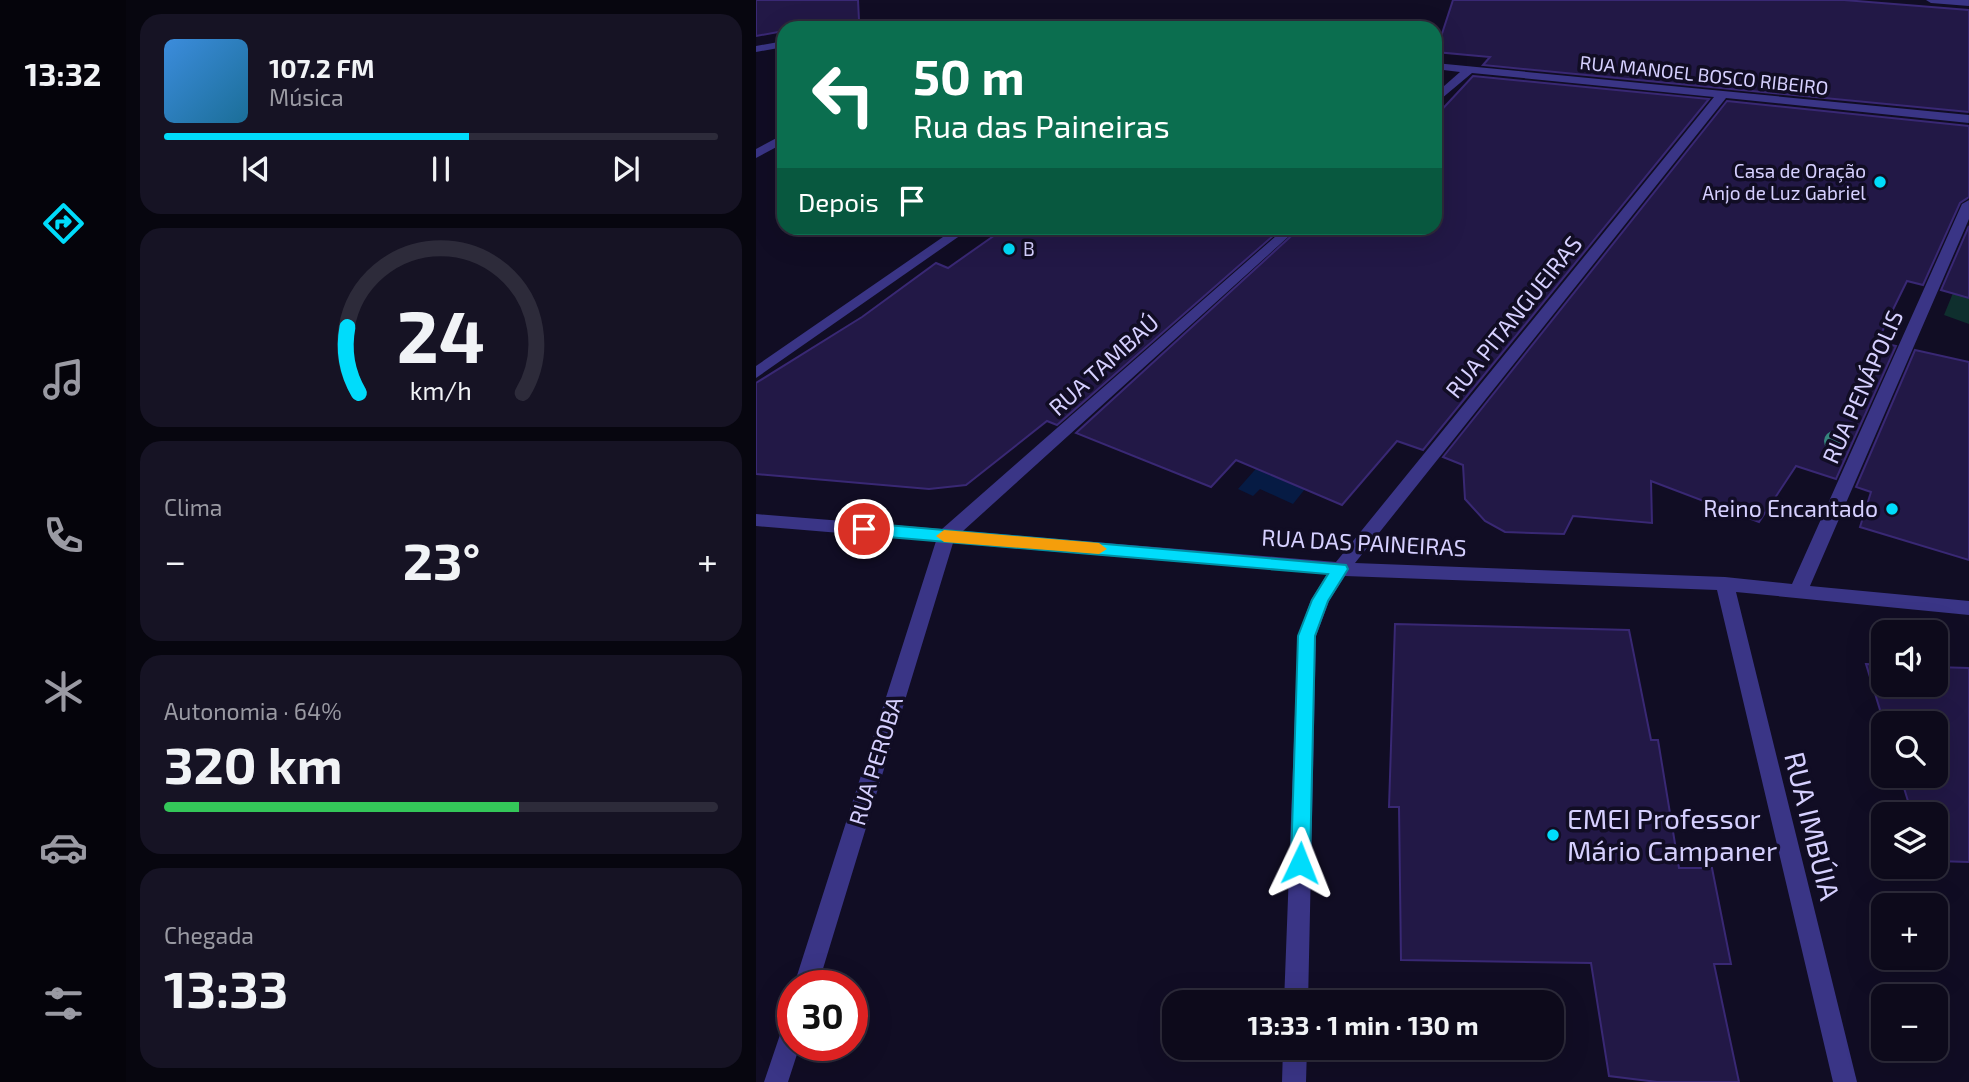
<!DOCTYPE html>
<html lang="pt">
<head>
<meta charset="utf-8">
<style>
  :root { --surface:#0d0a1b; --page:#161324; --text:#f1f3f6; --muted:#9a9aa3; --line:#2d2b3a; --accent:#00dcfb }
  body { margin:0; font-family:"Exo 2",sans-serif; background:var(--page); color:var(--text); height:100vh; display:flex; flex-direction:column; font-size:26px; white-space:nowrap }
  * { box-sizing:border-box; margin:0 }
  p { font-size:23px; color:var(--muted) }
  .icon { flex:none; width:38px; height:38px; fill:none; stroke:currentColor; stroke-width:2; stroke-linecap:round; stroke-linejoin:round }
  .map { position:relative; flex:1; overflow:hidden }
  .sheet { display:flex; flex-direction:column; gap:14px; padding:14px; background:#07060f; width:630px }
  .sheet>* { flex:none }
  .banner { position:absolute; left:21px; top:21px; width:665px; height:214px; border-radius:21px; box-shadow:0 7px 28px #0002,0 0 0 2px var(--line); background:#0b6e4f; color:#fff; overflow:hidden }
  .buttons { position:absolute; left:1115px; top:620px; display:grid; gap:14px }
  .buttons a { display:grid; place-items:center; width:77px; height:77px; border-radius:14px; background:var(--surface); box-shadow:0 7px 28px #0002,0 0 0 2px var(--line); font-size:35px }
  .speed { position:absolute; left:21px; top:970px; display:flex; gap:14px; font-size:35px; font-weight:700; text-align:center }
  .speed>* { display:grid; place-content:center; width:91px; height:91px; border-radius:50%; background:var(--surface); box-shadow:0 7px 28px #0002,0 0 0 2px var(--line); line-height:1 }
  .speed .limit { border:10px solid #d22; background:#fff; color:#111 }
  .pin { position:absolute; display:grid; place-items:center; width:60px; height:60px; color:#fff; margin:-30px; border:4px solid #fff; border-radius:50%; box-shadow:0 2px 7px #0007 }
  .me { position:absolute; width:77px; margin:-38px; rotate:2deg; stroke-linejoin:round; filter:drop-shadow(0 0 5px #0008) }
  .turn { display:flex; align-items:center; gap:24px; height:147px; padding:0 21px; font-size:32px }
  .turn .icon { width:91px; height:91px; stroke-width:2.5 }
  .turn b { display:block; font-size:49px; line-height:60px }
  .then { display:flex; align-items:center; height:66px; padding:0 21px; background:#0003; gap:14px; font-size:26px }
  .big { font-size:52px; font-weight:700; line-height:1.1 }
  .sheet .card { flex:1; display:flex; flex-direction:column; justify-content:center; gap:10px; min-width:0; padding:0 24px; border-radius:21px; background:var(--page) }
  .sheet .dial { align-items:center; gap:0 }
  .dial svg { height:182px; overflow:visible; fill:none; stroke:var(--line); stroke-width:7; stroke-linecap:round; text-anchor:middle }
  .dial text { fill:var(--text); stroke:none }
  .song { display:flex; align-items:center; gap:21px }
  .cover { width:84px; height:84px; border-radius:10px; background:linear-gradient(135deg,hsl(210 70% 55%),hsl(200 70% 35%)) }
  .played { height:7px; border-radius:4px; background:linear-gradient(90deg,var(--accent) 55%,var(--line) 55%) }
  .keys { display:flex; justify-content:space-around; direction:ltr }
  .heat { display:flex; justify-content:space-between; align-items:center; font-size:38px; direction:ltr }
  .charge { height:10px; border-radius:5px; background:linear-gradient(90deg,#34c759 64%,var(--line) 0) }
  .trip { position:absolute; left:406px; top:990px; width:402px; height:70px; border-radius:21px; background:var(--surface); box-shadow:0 7px 28px #0002,0 0 0 2px var(--line); font-weight:700; line-height:70px; text-align:center }
  main { display:flex; flex:1; min-height:0 }
  .tab-bar { display:flex; flex-direction:column; width:126px; justify-content:space-around; align-items:center; background:#05040b; color:var(--muted) }
  .tab-bar .icon { width:49px; height:49px }
  .tab-bar .on { color:var(--accent) }
  .tab-bar b { font-size:32px; color:var(--text) }
  .map>svg:first-child { display:block }
  .green { fill:#0f2f2e }
  .water { fill:#061b44 }
  .building { fill:#221846; stroke:#392874; stroke-width:2 }
  .lines { fill:none; stroke-linecap:round; stroke-linejoin:round }
  .minor { fill:#3a3586; fill-rule:evenodd }
  .tree { fill:#36857d }
  .route { fill:#00dcfb; stroke:#008fa3; stroke-width:2 }
  .slow { fill:#f59e0b }
  .poi-dot { fill:#00dcfb; stroke:#110d24; stroke-width:2.5 }
  .labels { text-anchor:middle; stroke-width:7; stroke-linejoin:round; paint-order:stroke }
  .far-street-label { font-size:19px; fill:#d6d0ff; stroke:#110d24 }
  .far-poi-label { font-size:19px; fill:#d6d0ff; stroke:#110d24; text-anchor:end }
  .street-label { font-size:23px; fill:#d6d0ff; stroke:#110d24 }
  .poi-label { font-size:23px; fill:#d6d0ff; stroke:#110d24; text-anchor:end }
  .near-poi-label { font-size:28px; fill:#d6d0ff; stroke:#110d24; text-anchor:start }
  .near-street-label { font-size:28px; fill:#d6d0ff; stroke:#110d24 }
</style>
</head>
<body>
<main>
<nav class="tab-bar">
<b>13:32</b>
<svg class="icon on" aria-label="directions" viewBox="0 0 24 24"><path d="M12 3l9 9-9 9-9-9zM9 14v-3h6M13 9l2 2-2 2"/></svg>
<svg class="icon" aria-label="music" viewBox="0 0 24 24"><path d="M9 18V5l10-2v13"/><circle cx="6" cy="18" r="3"/><circle cx="16" cy="16" r="3"/></svg>
<svg class="icon" aria-label="phone" viewBox="0 0 24 24"><path d="M5 4h4l2 5-3 2q2 4 5 5l2-3 5 2v4C11 20 4 13 5 4z"/></svg>
<svg class="icon" aria-label="climate" viewBox="0 0 24 24"><path d="M12 3v18M4 7l16 10M4 17L20 7"/></svg>
<svg class="icon" aria-label="car" viewBox="0 0 24 24"><path d="M5 17H2v-5l4-1 3-4h7l3 4 3 1v5h-3M9 17h6M6 11h13"/><circle cx="7" cy="17" r="2"/><circle cx="17" cy="17" r="2"/></svg>
<svg class="icon" aria-label="filters" viewBox="0 0 24 24"><path d="M4 7h16M4 17h16"/><circle cx="9" cy="7" r="2"/><circle cx="15" cy="17" r="2"/></svg>
</nav>
<section class="sheet">
<div class="card">
<div class="song"><i class="cover"></i><div><b>107.2 FM</b><p>Música</p></div></div>
<div class="played"></div>
<div class="keys"><svg class="icon" aria-label="previous" viewBox="0 0 24 24"><path d="M18 5L8 12l10 7zM5 5v14"/></svg><svg class="icon" aria-label="pause" viewBox="0 0 24 24"><path d="M8 5v14M16 5v14"/></svg><svg class="icon" aria-label="next" viewBox="0 0 24 24"><path d="M6 5l10 7-10 7zM19 5v14"/></svg></div>
</div>
<div class="card dial"><svg viewBox="0 0 100 80">
<path d="M14 69A42 42 0 1 1 86 69"/>
<path d="M14 69A42 42 0 0 1 9 40" stroke="#00dcfb"/>
<text x="50" y="56" font-size="32" font-weight="700">24</text>
<text x="50" y="72" font-size="11">km/h</text>
</svg></div>
<div class="card"><p>Clima</p>
<div class="heat"><a>−</a><b class="big">23°</b><a>+</a></div>
</div>
<div class="card"><p>Autonomia · 64%</p><b class="big">320 km</b><div class="charge"></div></div>
<div class="card"><p>Chegada</p><b class="big">13:33</b></div>
</section>
<div class="map">
<svg width="1213" height="1082" viewBox="0 0 1213 1082">
  <rect width="100%" height="100%" fill="#110d24"/>
  <path class="green" d="M 1197,293 L 1213,298 L 1213,324 L 1188,315 Z"/>
  <path class="water" d="M 505,463 L 549,489 L 537,504 L 504,489 L 497,496 L 482,489 Z"/>
  <path class="building" d="M 0,0 L 102,0 L 103,20 L 28,28 L 28,31 L 0,36 Z
    M 697,0 L 1088,0 L 1213,10 L 1213,112 L 727,65 L 734,57 L 680,52 Z
    M 717,76 L 953,99 L 667,450 L 641,441 L 586,505 L 480,460 L 455,487 L 320,433 L 544,228 L 679,228 L 679,117 Z
    M 971,101 L 1213,126 L 1213,197 L 1204,203 L 1167,285 L 1151,281 L 1121,342 L 1140,346 L 1080,479 L 1040,466 L 1003,522 L 895,481 L 896,523 L 817,516 L 808,534 L 749,532 L 729,521 L 709,499 L 707,465 L 687,457 Z
    M 1213,226 L 1213,298 L 1185,290 Z
    M 249,228 L 526,228 L 301,425 L 291,421 L 210,485 L 173,489 L 0,474 L 0,383 L 106,317 L 180,263 L 192,268 Z
    M 1159,350 L 1213,362 L 1213,560 L 1104,527 L 1115,492 L 1100,487 Z
    M 639,624 L 873,630 L 895,740 L 902,740 L 923,868 L 956,868 L 975,964 L 958,964 L 983,1082 L 901,1082 L 853,1076 L 835,963 L 645,960 L 643,807 L 633,807 Z
    M 1110,664 L 1127,665 L 1127,684 L 1180,684 L 1180,667 L 1213,668 L 1213,862 L 1180,861 L 1180,814 L 1156,814 L 1144,775 L 1180,775 L 1180,723 L 1128,723 Z"/>
  <g class="lines">
    <path class="minor" d="M 1170,0 L 1213,0 L 1213,6 L 1175,3 Z
      M 183,25 L 244,25 L 249,28 L 178,28 Z
      M 28,41 L 28,47 L 0,52 L 0,46 Z
      M 679,63 L 1213,115 L 1213,123 L 970,98 L 599,563 L 969,577 L 1036,584 L 1206,204 L 1213,200 L 1213,219 L 1054,586 L 1213,601 L 1213,615 L 980,592 L 1101,1082 L 1077,1082 L 961,590 L 589,576 L 573,601 L 560,636 L 552,1003 L 528,1003 L 542,636 L 555,600 L 571,574 L 197,543 L 62,985 L 38,985 L 180,541 L 0,526 L 0,514 L 186,529 L 529,228 L 542,228 L 207,531 L 580,562 L 958,97 L 716,73 L 679,104 L 679,94 L 704,72 L 679,69 Z
      M 28,134 L 28,143 L 0,158 L 0,149 Z
      M 200,228 L 215,228 L 0,378 L 0,366 Z
      M 37,1016 L 37,1045 L 44,1045 L 32,1082 L 8,1082 L 29,1020 Z
      M 527,1048 L 551,1048 L 550,1082 L 526,1082 Z"/>
  </g>
  <circle class="tree" cx="1078" cy="441" r="10"/>
  <path class="route" d="M 108,523 L 590,565 L 592,569 L 572,601 L 559,636 L 554,863 L 551,870 L 544,872 L 537,870 L 535,863 L 542,636 L 556,600 L 572,574 L 108,535 L 101,529 Z"/>
  <path class="slow" d="M 188,530 L 343,543 L 351,549 L 343,554 L 188,542 L 180,536 Z"/>
  <g class="poi-dot">
    <circle cx="1124" cy="182" r="7"/>
    <circle cx="253" cy="249" r="7"/>
    <circle cx="1136" cy="509" r="7"/>
    <circle cx="797" cy="835" r="7"/>
  </g>
  <g class="labels">
    <g class="far-street-label">
      <text transform="translate(948 75) rotate(6)" y="7">RUA MANOEL BOSCO RIBEIRO</text>
    </g>
    <g class="far-poi-label">
      <text x="1110" y="178">Casa de Oração<tspan x="1110" dy="22">Anjo de Luz Gabriel</tspan></text>
      <text x="267" y="256" text-anchor="start">B</text>
    </g>
    <g class="street-label">
      <text transform="translate(758 317) rotate(-51)" y="8">RUA PITANGUEIRAS</text>
      <text transform="translate(348 365) rotate(-42)" y="8">RUA TAMBAÚ</text>
      <text transform="translate(1107 387) rotate(-66)" y="8">RUA PENÁPOLIS</text>
      <text transform="translate(608 543) rotate(3)" y="8">RUA DAS PAINEIRAS</text>
      <text transform="translate(120 761) rotate(-73)" y="8">RUA PEROBA</text>
    </g>
    <g class="poi-label">
      <text x="1122" y="517">Reino Encantado</text>
    </g>
    <g class="near-poi-label">
      <text x="811" y="829">EMEI Professor<tspan x="811" dy="32">Mário Campaner</tspan></text>
    </g>
    <g class="near-street-label">
      <text transform="translate(1056 826) rotate(76)" y="10">RUA IMBÚIA</text>
    </g>
  </g>
</svg>
<div class="buttons">
<a><svg class="icon" aria-label="sound" viewBox="0 0 24 24"><path d="M4 9h4l5-4v14l-5-4H4zM17 9q2 3 0 6"/></svg></a>
<a><svg class="icon" aria-label="search" viewBox="0 0 24 24"><circle cx="10" cy="10" r="6"/><path d="M15 15l6 6"/></svg></a>
<a><svg class="icon" aria-label="layers" viewBox="0 0 24 24"><path d="M12 4l9 5-9 5-9-5zM3 14l9 5 9-5"/></svg></a>
<a>+</a>
<a>−</a>
</div>
<div class="speed"><div class="limit">30</div></div>
<div class="pin" style="left:108px;top:529px;background:#d93025"><svg class="icon" aria-label="arrive" viewBox="0 0 24 24"><path d="M6 21V4h12l-3 4 3 4H6"/></svg></div>
<svg class="me" style="left:544px;top:863px" viewBox="-20 -20 40 40"><path d="M0-17L14 15 0 8-14 15z" fill="#00dcfb" stroke="#fff" stroke-width="4"/></svg>
<div class="trip">13:33 · 1 min · 130 m</div>
<div class="banner">
<div class="turn"><svg class="icon" aria-label="left" viewBox="0 0 24 24"><path d="M17 20v-9H6M10 6l-5 5 5 5"/></svg><div><b>50 m</b>Rua das Paineiras</div></div>
<div class="then">Depois<svg class="icon" aria-label="arrive" viewBox="0 0 24 24"><path d="M6 21V4h12l-3 4 3 4H6"/></svg></div>
</div>
</div>
</main>
</body>
</html>
